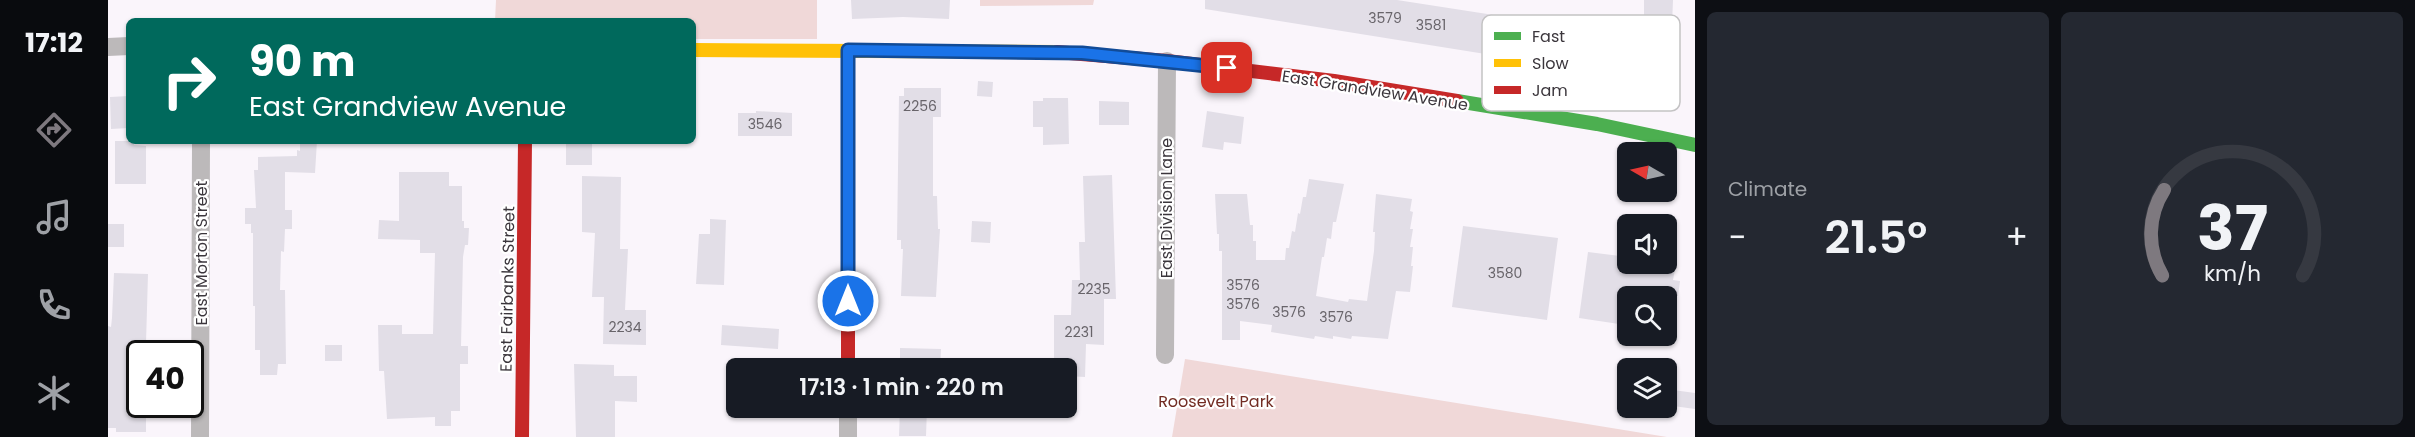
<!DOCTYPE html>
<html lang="en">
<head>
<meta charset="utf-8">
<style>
  :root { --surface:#171b24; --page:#242831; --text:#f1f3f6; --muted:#9ea1a6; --line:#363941; --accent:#7e797f }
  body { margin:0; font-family:Poppins,sans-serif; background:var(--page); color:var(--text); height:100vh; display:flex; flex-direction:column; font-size:22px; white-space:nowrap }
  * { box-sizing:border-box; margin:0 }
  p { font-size:20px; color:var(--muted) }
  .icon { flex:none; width:33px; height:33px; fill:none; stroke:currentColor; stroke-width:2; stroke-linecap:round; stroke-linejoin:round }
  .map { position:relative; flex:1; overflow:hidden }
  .panel { display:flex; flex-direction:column; gap:12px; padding:12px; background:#0d0f14; width:720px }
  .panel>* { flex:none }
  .guide { position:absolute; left:18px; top:18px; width:570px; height:126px; border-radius:9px; box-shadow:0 2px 4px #0004; background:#00695c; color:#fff; overflow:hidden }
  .needle { width:39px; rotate:279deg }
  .buttons { position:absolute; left:1509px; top:142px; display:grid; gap:12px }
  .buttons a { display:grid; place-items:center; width:60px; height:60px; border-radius:9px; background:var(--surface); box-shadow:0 2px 4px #0004; font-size:30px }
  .speed { position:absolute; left:18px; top:340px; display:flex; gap:12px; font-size:30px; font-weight:700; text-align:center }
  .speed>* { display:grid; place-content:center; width:78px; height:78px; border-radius:50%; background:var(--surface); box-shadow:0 2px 4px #0004; line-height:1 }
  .speed .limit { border:3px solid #111; border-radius:9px; background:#fff; color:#111 }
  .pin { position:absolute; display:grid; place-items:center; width:51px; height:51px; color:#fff; margin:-26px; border-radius:12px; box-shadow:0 3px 9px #0006 }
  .me { position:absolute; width:66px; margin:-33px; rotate:0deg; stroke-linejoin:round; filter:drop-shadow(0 0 4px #0008) }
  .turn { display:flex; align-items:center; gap:21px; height:126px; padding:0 24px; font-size:27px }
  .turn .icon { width:78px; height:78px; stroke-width:2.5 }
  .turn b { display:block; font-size:42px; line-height:51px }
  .big { font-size:45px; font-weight:600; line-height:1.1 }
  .panel .tile { flex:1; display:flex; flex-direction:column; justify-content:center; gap:9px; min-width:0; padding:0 21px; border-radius:9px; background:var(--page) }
  .panel .dial { align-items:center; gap:0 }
  .dial svg { height:156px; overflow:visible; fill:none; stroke:var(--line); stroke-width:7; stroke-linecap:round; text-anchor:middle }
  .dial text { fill:var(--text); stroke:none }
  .heat { display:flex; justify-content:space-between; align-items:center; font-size:33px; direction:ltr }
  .panel .tiles { flex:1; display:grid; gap:12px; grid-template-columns:repeat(2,1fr) }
  .trip { position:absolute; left:618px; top:358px; width:351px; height:60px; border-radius:9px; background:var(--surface); box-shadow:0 2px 4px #0004; font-weight:600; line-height:60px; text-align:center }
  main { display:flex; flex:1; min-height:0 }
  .tabs { display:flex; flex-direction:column; width:108px; justify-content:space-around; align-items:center; background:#090b0e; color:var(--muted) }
  .tabs .icon { width:42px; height:42px }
  .tabs .current { color:var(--accent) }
  .tabs b { font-size:27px; color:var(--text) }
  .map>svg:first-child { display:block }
  .green { fill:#f0d8d8 }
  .building { fill:#e2dee7 }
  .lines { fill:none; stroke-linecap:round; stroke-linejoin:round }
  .street { stroke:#bcb9ba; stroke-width:18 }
  .fast { stroke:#4caf50; stroke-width:14 }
  .slow { stroke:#ffc107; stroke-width:14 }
  .jam { stroke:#c62828; stroke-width:14 }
  .route-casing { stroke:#114b97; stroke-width:15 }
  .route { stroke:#1a73e8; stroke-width:10 }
  .labels { text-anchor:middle; stroke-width:4.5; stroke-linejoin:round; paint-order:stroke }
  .number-label { font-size:14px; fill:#68646a }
  .street-label { font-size:16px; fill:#3b363c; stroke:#fff }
  .park-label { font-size:16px; fill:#722c23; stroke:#fff }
  .key { fill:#fff; stroke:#c4c3c4; stroke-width:1.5 }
  .key-label { font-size:16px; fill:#3b363c }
</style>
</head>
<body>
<main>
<nav class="tabs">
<b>17:12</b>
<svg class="icon current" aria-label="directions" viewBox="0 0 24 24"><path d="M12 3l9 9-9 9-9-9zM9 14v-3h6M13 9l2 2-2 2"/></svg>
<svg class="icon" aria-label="music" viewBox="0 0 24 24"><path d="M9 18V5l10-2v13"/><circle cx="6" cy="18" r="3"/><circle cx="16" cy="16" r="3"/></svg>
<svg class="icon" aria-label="phone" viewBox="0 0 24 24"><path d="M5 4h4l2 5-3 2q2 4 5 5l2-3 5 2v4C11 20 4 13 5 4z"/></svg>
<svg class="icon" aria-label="climate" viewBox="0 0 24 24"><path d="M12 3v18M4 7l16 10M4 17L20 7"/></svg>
</nav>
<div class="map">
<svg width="1587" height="437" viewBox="0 0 1587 437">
  <rect width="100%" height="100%" fill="#faf5fb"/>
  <path class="green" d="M 388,0 L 709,0 L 709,39 L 585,39 L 585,21 L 387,21 Z
    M 872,0 L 986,0 L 985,5 L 872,6 Z
    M 1077,359 L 1559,437 L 1064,437 Z"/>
  <path class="building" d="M 743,0 L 842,0 L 841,19 L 795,17 L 744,19 Z
    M 1097,0 L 1289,0 L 1477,29 L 1471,67 L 1459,64 L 1458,67 L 1097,9 Z
    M 1536,0 L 1565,0 L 1564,26 L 1536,25 Z
    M 870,81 L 885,82 L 884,97 L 869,96 Z
    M 796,88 L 833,88 L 833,117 L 825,117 L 825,196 L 829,196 L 830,229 L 832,229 L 828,297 L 793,296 L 795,249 L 793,249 L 793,240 L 789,240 L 791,96 L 796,96 Z
    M 21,96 L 21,128 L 3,129 L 2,97 Z
    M 935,98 L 960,98 L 961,144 L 935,145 L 935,127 L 925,127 L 925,101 L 935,101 Z
    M 991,101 L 1021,102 L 1021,125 L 991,125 Z
    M 648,111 L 684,113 L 684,136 L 630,136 L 630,113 L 648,113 Z
    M 1099,111 L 1136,117 L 1133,144 L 1116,142 L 1115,150 L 1094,147 Z
    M 7,141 L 26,141 L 26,145 L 38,146 L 38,184 L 7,184 Z
    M 192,141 L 209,141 L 207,173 L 177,172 L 177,210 L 184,210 L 184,229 L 177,229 L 176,252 L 173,251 L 172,290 L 177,290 L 178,364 L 170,364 L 169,375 L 152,375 L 152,350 L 147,350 L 147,306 L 145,306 L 145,233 L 143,233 L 143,224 L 137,224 L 137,208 L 148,208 L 146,170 L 150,170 L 150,157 L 189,156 L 189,150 L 192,151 Z
    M 458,141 L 484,141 L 484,165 L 458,165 Z
    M 291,172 L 341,172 L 341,186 L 354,186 L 354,221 L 356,221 L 356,228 L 361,228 L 360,245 L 357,245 L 355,257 L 353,346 L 360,346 L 360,364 L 352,364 L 352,411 L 343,411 L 343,426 L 327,426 L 327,417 L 279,419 L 276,371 L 271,371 L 270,325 L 294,325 L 294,334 L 325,334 L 327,253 L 312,253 L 312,240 L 270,239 L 271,220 L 291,221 Z
    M 1004,175 L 1008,299 L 996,299 L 996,345 L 978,344 L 977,377 L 958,376 L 958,369 L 946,369 L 946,315 L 963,315 L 964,280 L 972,280 L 971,242 L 977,242 L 975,176 Z
    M 474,176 L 513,177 L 512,249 L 520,249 L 517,310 L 538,310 L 538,345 L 495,344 L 496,297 L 484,297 L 487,233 L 474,232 Z
    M 1201,179 L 1236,184 L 1228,222 L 1225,222 L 1223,239 L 1219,238 L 1216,257 L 1214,257 L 1208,296 L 1240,302 L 1241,299 L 1259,301 L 1266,251 L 1267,232 L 1265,232 L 1268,194 L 1304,199 L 1302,211 L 1305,212 L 1302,229 L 1305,229 L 1302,247 L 1305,247 L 1303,266 L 1305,266 L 1302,292 L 1288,291 L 1280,339 L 1244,336 L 1243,339 L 1225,336 L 1225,339 L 1207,336 L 1206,339 L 1163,332 L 1164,325 L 1132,321 L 1132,340 L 1114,340 L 1114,251 L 1111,251 L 1111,234 L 1109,234 L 1107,194 L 1139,194 L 1142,225 L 1145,225 L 1145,241 L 1148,241 L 1148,260 L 1177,260 L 1178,248 L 1181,248 L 1184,231 L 1187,232 L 1190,213 L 1192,214 L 1195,197 L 1198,197 Z
    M 602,219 L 618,220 L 616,285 L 588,284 L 591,234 L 602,234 Z
    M 864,221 L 883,222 L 882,243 L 863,242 Z
    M 0,224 L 16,224 L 16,247 L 0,247 Z
    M 1355,226 L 1450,238 L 1439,320 L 1344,307 Z
    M 1480,252 L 1520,257 L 1520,264 L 1568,264 L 1565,280 L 1572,281 L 1570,296 L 1515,297 L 1511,324 L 1471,318 Z
    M 6,273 L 40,274 L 38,343 L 32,343 L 32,405 L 38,405 L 38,432 L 8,432 L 8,428 L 0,428 L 0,326 L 3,327 L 4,318 Z
    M 614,325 L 671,329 L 670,349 L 613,345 Z
    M 217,345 L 234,345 L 234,361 L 217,361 Z
    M 792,348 L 833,349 L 832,369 L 792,369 Z
    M 466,364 L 506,365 L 506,376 L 529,376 L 529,402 L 507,401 L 507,437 L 468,437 Z
    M 1558,389 L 1587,393 L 1587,409 L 1558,405 Z
    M 792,408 L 819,408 L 818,436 L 791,436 Z"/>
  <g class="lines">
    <path class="street" d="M 0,47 L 21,46
      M 1057,355 L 1059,61
      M 92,437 L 93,141
      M 740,437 L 740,408"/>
    <path class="fast" d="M 1349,101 L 1489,124 L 1587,145"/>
    <path class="slow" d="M 585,50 L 949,52"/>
    <path class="jam" d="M 740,50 L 740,369
      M 949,52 L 1059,61 L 1226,81 L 1349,101
      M 414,437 L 417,141"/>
  </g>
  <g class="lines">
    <g class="route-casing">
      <path id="route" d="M 740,301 L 740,50 L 974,53 L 1119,68"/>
    </g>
    <use href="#route" class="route"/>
  </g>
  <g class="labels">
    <g class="number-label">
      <text x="1277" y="23">3579</text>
      <text x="1323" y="30">3581</text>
      <text x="812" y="111">2256</text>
      <text x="657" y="129">3546</text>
      <text x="1397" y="278">3580</text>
      <text x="1135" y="290">3576</text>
      <text x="986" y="294">2235</text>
      <text x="1135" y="309">3576</text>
      <text x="1181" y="317">3576</text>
      <text x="1228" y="322">3576</text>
      <text x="517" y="332">2234</text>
      <text x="971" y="337">2231</text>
    </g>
    <g class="street-label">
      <text transform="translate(1267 90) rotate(9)" y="6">East Grandview Avenue</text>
      <text transform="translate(1058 208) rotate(-90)" y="6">East Division Lane</text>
      <text transform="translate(93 253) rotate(-90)" y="6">East Morton Street</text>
      <text transform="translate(399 289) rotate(-89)" y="6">East Fairbanks Street</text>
    </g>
    <g class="park-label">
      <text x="1108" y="407">Roosevelt Park</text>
    </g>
  </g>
  <rect x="1374" y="15" width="198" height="96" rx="9" class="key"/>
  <rect x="1386" y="32" width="27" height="8" fill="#4caf50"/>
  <rect x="1386" y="59" width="27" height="8" fill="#ffc107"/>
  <rect x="1386" y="86" width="27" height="8" fill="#c62828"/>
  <g class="key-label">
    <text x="1424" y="42">Fast</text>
    <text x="1424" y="69">Slow</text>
    <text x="1424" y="96">Jam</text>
  </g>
</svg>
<div class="buttons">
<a><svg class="needle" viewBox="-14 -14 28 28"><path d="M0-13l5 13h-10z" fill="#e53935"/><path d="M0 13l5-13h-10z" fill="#9ea1a6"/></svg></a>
<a><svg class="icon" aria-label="sound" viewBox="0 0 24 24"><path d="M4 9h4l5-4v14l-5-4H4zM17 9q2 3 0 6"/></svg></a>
<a><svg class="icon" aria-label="search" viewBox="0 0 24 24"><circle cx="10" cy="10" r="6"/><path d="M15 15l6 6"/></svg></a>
<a><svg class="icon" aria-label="layers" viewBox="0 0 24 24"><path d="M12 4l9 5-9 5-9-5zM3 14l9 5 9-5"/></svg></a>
</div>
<div class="speed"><div class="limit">40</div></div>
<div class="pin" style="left:1119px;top:68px;background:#d93025"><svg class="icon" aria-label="arrive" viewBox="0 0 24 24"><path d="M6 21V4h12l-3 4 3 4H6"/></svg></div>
<svg class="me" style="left:740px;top:301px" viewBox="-20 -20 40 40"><circle r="17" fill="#1a73e8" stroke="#fff" stroke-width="3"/><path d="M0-11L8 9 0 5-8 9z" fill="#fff"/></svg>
<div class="trip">17:13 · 1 min · 220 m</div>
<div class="guide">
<div class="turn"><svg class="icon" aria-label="right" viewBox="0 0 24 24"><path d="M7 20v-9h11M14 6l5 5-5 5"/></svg><div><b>90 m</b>East Grandview Avenue</div></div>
</div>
</div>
<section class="panel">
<div class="tiles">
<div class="tile"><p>Climate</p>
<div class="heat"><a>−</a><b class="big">21.5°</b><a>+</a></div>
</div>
<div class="tile dial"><svg viewBox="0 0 100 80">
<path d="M14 69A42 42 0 1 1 86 69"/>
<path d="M14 69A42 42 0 0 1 15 25" stroke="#7e797f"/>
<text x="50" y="56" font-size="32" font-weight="700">37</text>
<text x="50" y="72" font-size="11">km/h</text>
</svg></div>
</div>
</section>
</main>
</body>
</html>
